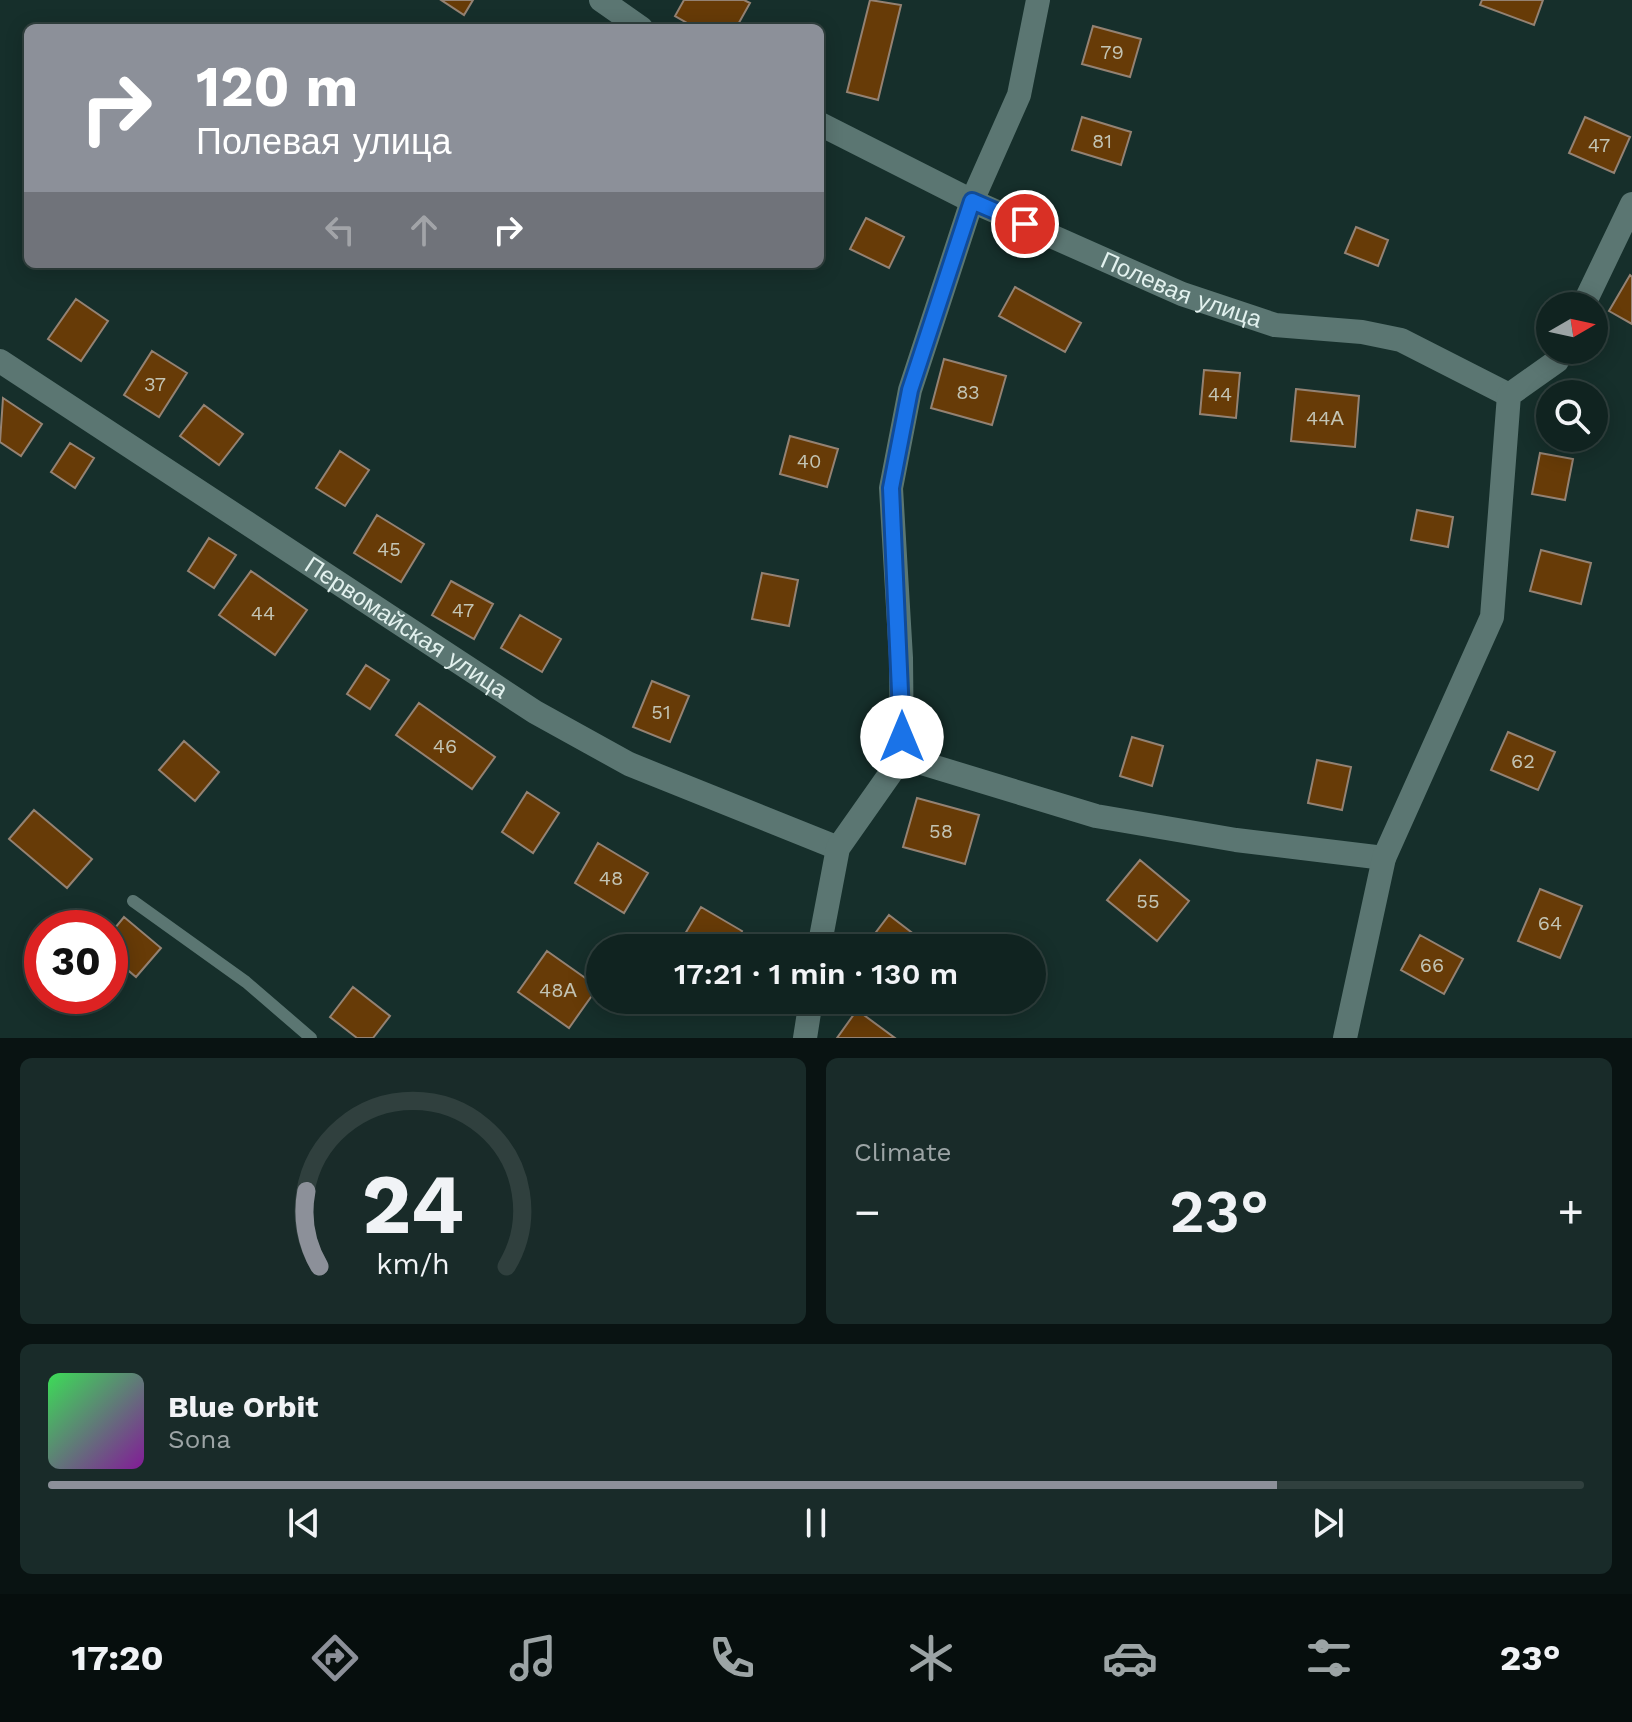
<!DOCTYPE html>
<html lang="en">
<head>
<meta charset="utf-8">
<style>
  :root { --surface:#102320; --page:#192b29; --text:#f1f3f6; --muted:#9ca4a5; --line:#30403e; --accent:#8c9099 }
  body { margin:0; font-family:"Work Sans",sans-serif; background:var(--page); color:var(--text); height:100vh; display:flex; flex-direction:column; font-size:30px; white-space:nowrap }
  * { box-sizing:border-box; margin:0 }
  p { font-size:26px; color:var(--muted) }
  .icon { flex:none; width:44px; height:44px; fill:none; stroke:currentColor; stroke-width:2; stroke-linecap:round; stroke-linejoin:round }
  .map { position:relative; height:1038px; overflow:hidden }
  .drawer { display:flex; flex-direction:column; gap:20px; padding:20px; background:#091312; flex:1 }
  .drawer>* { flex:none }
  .hud { position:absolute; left:24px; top:24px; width:800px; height:244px; border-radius:12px; box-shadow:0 4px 20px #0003,0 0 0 2px var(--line); background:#8c9099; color:#fff; overflow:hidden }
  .needle { width:52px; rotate:81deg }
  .controls { position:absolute; left:1536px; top:292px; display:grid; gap:16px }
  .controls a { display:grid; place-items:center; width:72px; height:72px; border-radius:50%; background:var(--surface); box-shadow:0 4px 20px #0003,0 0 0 2px var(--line); font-size:40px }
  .speed { position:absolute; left:24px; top:910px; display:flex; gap:16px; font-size:40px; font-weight:700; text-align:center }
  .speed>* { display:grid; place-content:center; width:104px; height:104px; border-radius:50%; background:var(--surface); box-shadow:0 4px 20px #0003,0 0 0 2px var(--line); line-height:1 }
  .speed .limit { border:12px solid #d22; background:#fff; color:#111 }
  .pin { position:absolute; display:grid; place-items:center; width:68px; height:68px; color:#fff; margin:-34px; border:4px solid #fff; border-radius:50%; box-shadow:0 2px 8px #0007 }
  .me { position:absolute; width:88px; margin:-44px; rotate:0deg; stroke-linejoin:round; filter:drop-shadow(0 0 6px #0008) }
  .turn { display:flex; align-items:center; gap:28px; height:168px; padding:0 40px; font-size:36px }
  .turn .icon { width:104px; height:104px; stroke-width:2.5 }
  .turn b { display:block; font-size:56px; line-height:68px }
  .lanes { display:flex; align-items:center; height:76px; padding:0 40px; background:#0003; justify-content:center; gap:40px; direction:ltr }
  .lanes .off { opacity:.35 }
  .big { font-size:60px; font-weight:600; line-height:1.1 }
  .drawer .tile { flex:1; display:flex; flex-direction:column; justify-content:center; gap:12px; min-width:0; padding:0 28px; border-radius:12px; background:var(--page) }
  .drawer .dial { align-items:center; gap:0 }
  .dial svg { height:208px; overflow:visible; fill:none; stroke:var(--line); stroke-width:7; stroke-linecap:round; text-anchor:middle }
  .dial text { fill:var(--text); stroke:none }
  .song { display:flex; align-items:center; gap:24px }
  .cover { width:96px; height:96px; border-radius:12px; background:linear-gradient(135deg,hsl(130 70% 55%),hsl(290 70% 35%)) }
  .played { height:8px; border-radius:4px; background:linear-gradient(90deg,var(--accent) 80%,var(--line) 80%) }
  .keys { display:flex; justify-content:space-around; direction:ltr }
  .heat { display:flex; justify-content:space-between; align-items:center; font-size:44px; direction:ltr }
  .drawer .tiles { flex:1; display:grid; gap:20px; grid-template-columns:1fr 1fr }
  .tile:last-child { grid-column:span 2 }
  .trip { position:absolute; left:586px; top:934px; width:460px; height:80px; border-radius:40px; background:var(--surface); box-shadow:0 4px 20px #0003,0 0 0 2px var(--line); font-weight:600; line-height:80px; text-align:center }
  .tabs { display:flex; height:128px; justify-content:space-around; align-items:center; background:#060e0d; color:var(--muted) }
  .tabs .icon { width:56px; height:56px }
  .tabs .current { color:var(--accent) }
  .tabs b { font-size:36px; color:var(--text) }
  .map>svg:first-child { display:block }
  .building { fill:#673b07; stroke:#948273; stroke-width:2 }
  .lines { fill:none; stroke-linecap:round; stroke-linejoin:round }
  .lane { stroke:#5b7672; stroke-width:12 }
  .street { stroke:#5b7672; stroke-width:24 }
  .route-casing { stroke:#114b97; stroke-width:20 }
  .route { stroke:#1a73e8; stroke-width:14 }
  .labels { text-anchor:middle; stroke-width:7; stroke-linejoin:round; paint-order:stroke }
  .number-label { font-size:20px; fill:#c3c4b4 }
  .street-label { font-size:24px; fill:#e2f1ee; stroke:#162f2b }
</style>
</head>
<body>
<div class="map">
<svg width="1632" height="1038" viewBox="0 0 1632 1038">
  <rect width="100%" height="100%" fill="#162f2b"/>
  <path class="building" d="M 441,0 L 473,0 L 464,15 Z
    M 684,0 L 744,0 L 750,3 L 736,28 L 696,28 L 675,16 Z
    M 870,0 L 901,5 L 878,100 L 847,92 Z
    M 1482,0 L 1543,0 L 1534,25 L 1480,5 Z
    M 1093,26 L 1141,39 L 1130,77 L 1082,64 Z
    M 1082,117 L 1131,132 L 1121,165 L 1072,150 Z
    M 1585,117 L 1630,137 L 1614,173 L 1569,153 Z
    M 866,218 L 904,237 L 889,268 L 850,249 Z
    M 1356,227 L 1388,240 L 1378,266 L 1345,253 Z
    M 1630,275 L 1632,277 L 1632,324 L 1609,311 Z
    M 1015,287 L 1081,323 L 1065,352 L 999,316 Z
    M 76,299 L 108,321 L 81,361 L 48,339 Z
    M 152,351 L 187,373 L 159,417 L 124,395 Z
    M 944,359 L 1006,376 L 992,425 L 931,408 Z
    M 1204,370 L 1240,373 L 1236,418 L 1200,414 Z
    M 1296,389 L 1359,396 L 1355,447 L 1291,441 Z
    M 3,398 L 42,424 L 21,456 L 0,442 Z
    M 204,405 L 243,434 L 219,465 L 180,436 Z
    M 790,436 L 838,449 L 827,487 L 780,474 Z
    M 70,443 L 94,458 L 75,488 L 51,472 Z
    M 340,451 L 369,470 L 345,506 L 316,488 Z
    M 1540,453 L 1573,459 L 1565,500 L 1532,494 Z
    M 1417,510 L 1453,517 L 1448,547 L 1411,540 Z
    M 377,515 L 424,544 L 401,582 L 354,553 Z
    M 209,538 L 236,555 L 214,588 L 188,571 Z
    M 1541,550 L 1591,563 L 1581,604 L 1530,591 Z
    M 251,571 L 307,610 L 275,655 L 219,615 Z
    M 762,573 L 798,580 L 789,626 L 752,619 Z
    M 451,581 L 493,604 L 474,639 L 432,615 Z
    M 520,615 L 561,639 L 542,672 L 501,648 Z
    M 366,665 L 389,680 L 370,709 L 347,694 Z
    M 652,681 L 689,696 L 670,742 L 633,727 Z
    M 419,703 L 495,757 L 472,789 L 396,735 Z
    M 1508,732 L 1555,752 L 1538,790 L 1491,770 Z
    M 1132,737 L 1163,746 L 1152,786 L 1120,776 Z
    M 184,741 L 219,772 L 195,801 L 159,770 Z
    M 1317,760 L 1351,767 L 1342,810 L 1308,803 Z
    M 527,792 L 559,813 L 533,853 L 502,832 Z
    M 917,798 L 979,815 L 965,864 L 903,847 Z
    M 34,810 L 92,859 L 67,888 L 9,839 Z
    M 598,843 L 648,873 L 624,913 L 575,883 Z
    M 1140,860 L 1189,901 L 1157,941 L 1107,900 Z
    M 1540,889 L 1582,906 L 1560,958 L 1518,941 Z
    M 701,907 L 742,931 L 732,948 L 697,948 L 682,939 Z
    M 889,915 L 924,942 L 919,948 L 864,948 Z
    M 124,917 L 161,948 L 136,977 L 110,955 L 110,934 Z
    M 1420,935 L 1463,959 L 1444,994 L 1401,970 Z
    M 547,951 L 598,987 L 569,1028 L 518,992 Z
    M 353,987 L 390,1016 L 373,1038 L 357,1038 L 330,1017 Z
    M 857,1010 L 895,1038 L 837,1038 Z"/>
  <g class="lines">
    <path class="lane" d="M 133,901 L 246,982 L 311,1038"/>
    <g class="street">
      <path d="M 601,0 L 641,28"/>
      <path id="s1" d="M 820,124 L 972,201 L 1182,294 L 1275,325 L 1362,332 L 1401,340 L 1509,395"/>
      <path d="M 1583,306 L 1632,204"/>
      <path id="s2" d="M 0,361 L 535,712 L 629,764 L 838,848"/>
      <path d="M 902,757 L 1096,816 L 1236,840 L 1384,858"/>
      <path d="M 819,948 L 838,848 L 902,757 L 901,658 L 891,488 L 910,390 L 972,201 L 1019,95 L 1038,0"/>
      <path d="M 805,1038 L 811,1000"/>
      <path d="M 1345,1038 L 1384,858 L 1492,617 L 1509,395 L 1557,361 L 1562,350"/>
    </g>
  </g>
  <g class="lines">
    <g class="route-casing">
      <path id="route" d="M 902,737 L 891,488 L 910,390 L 972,201 L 1025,224"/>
    </g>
    <use href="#route" class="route"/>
  </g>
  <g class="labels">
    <g class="number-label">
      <text x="1112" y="59">79</text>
      <text x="1102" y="148">81</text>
      <text x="1599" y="152">47</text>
      <text x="155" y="391">37</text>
      <text x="968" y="399">83</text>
      <text x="1220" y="401">44</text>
      <text x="1325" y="425">44А</text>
      <text x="809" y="468">40</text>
      <text x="389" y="556">45</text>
      <text x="463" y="617">47</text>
      <text x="263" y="620">44</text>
      <text x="661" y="719">51</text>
      <text x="445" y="753">46</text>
      <text x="1523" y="768">62</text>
      <text x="941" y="838">58</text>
      <text x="611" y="885">48</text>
      <text x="1148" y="908">55</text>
      <text x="1550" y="930">64</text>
      <text x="1432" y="972">66</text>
      <text x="558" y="997">48А</text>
    </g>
    <g class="street-label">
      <text dy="8" stroke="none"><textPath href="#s1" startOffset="398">Полевая улица</textPath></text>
      <text dy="8" stroke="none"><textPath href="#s2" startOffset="486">Первомайская улица</textPath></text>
    </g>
  </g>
</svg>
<div class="controls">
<a><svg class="needle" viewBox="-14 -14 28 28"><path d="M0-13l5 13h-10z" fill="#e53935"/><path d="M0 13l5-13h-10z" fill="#9ca4a5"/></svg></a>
<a><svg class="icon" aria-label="search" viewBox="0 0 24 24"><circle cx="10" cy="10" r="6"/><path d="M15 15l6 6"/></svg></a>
</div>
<div class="speed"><div class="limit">30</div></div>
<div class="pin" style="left:1025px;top:224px;background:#d93025"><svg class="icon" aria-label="arrive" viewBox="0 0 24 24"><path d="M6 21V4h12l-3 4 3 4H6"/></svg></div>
<svg class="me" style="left:902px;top:737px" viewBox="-20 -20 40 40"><circle r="19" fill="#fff"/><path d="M0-13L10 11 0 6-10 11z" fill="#1a73e8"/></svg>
<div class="trip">17:21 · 1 min · 130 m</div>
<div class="hud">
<div class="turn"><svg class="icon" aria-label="right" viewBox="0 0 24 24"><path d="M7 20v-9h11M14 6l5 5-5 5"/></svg><div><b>120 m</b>Полевая улица</div></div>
<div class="lanes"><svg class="icon off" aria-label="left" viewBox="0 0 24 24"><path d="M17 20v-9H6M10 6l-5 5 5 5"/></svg><svg class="icon off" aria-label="ahead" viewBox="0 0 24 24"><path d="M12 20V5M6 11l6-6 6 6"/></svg><svg class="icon" aria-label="right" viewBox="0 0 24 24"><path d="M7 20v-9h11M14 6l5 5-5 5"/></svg></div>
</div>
</div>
<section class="drawer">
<div class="tiles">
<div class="tile dial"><svg viewBox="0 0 100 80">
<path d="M14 69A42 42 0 1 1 86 69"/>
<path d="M14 69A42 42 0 0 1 9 40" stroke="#8c9099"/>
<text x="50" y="56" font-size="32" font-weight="700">24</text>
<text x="50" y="72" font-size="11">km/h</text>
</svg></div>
<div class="tile"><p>Climate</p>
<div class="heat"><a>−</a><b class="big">23°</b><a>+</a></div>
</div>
<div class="tile">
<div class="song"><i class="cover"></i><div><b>Blue Orbit</b><p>Sona</p></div></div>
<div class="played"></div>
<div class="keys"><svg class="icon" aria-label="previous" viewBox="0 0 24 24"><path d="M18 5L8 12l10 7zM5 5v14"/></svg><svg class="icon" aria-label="pause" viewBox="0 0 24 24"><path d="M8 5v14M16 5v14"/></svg><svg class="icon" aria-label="next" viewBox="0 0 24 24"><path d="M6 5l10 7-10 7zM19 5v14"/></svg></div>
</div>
</div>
</section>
<nav class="tabs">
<b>17:20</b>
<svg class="icon current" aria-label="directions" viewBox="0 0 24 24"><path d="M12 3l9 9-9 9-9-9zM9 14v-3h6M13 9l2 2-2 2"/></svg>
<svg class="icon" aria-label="music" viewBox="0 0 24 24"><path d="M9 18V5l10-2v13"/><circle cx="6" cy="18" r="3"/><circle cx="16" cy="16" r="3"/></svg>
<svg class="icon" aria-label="phone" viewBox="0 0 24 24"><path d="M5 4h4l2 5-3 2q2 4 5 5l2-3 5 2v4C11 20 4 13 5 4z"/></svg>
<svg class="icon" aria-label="climate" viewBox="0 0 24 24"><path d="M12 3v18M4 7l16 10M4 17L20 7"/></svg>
<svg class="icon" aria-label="car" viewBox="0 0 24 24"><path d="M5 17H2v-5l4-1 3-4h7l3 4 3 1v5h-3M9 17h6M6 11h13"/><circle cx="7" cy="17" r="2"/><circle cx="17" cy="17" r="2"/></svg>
<svg class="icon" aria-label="filters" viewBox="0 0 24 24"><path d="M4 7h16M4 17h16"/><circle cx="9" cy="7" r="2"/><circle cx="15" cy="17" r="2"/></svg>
<b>23°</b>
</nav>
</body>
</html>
